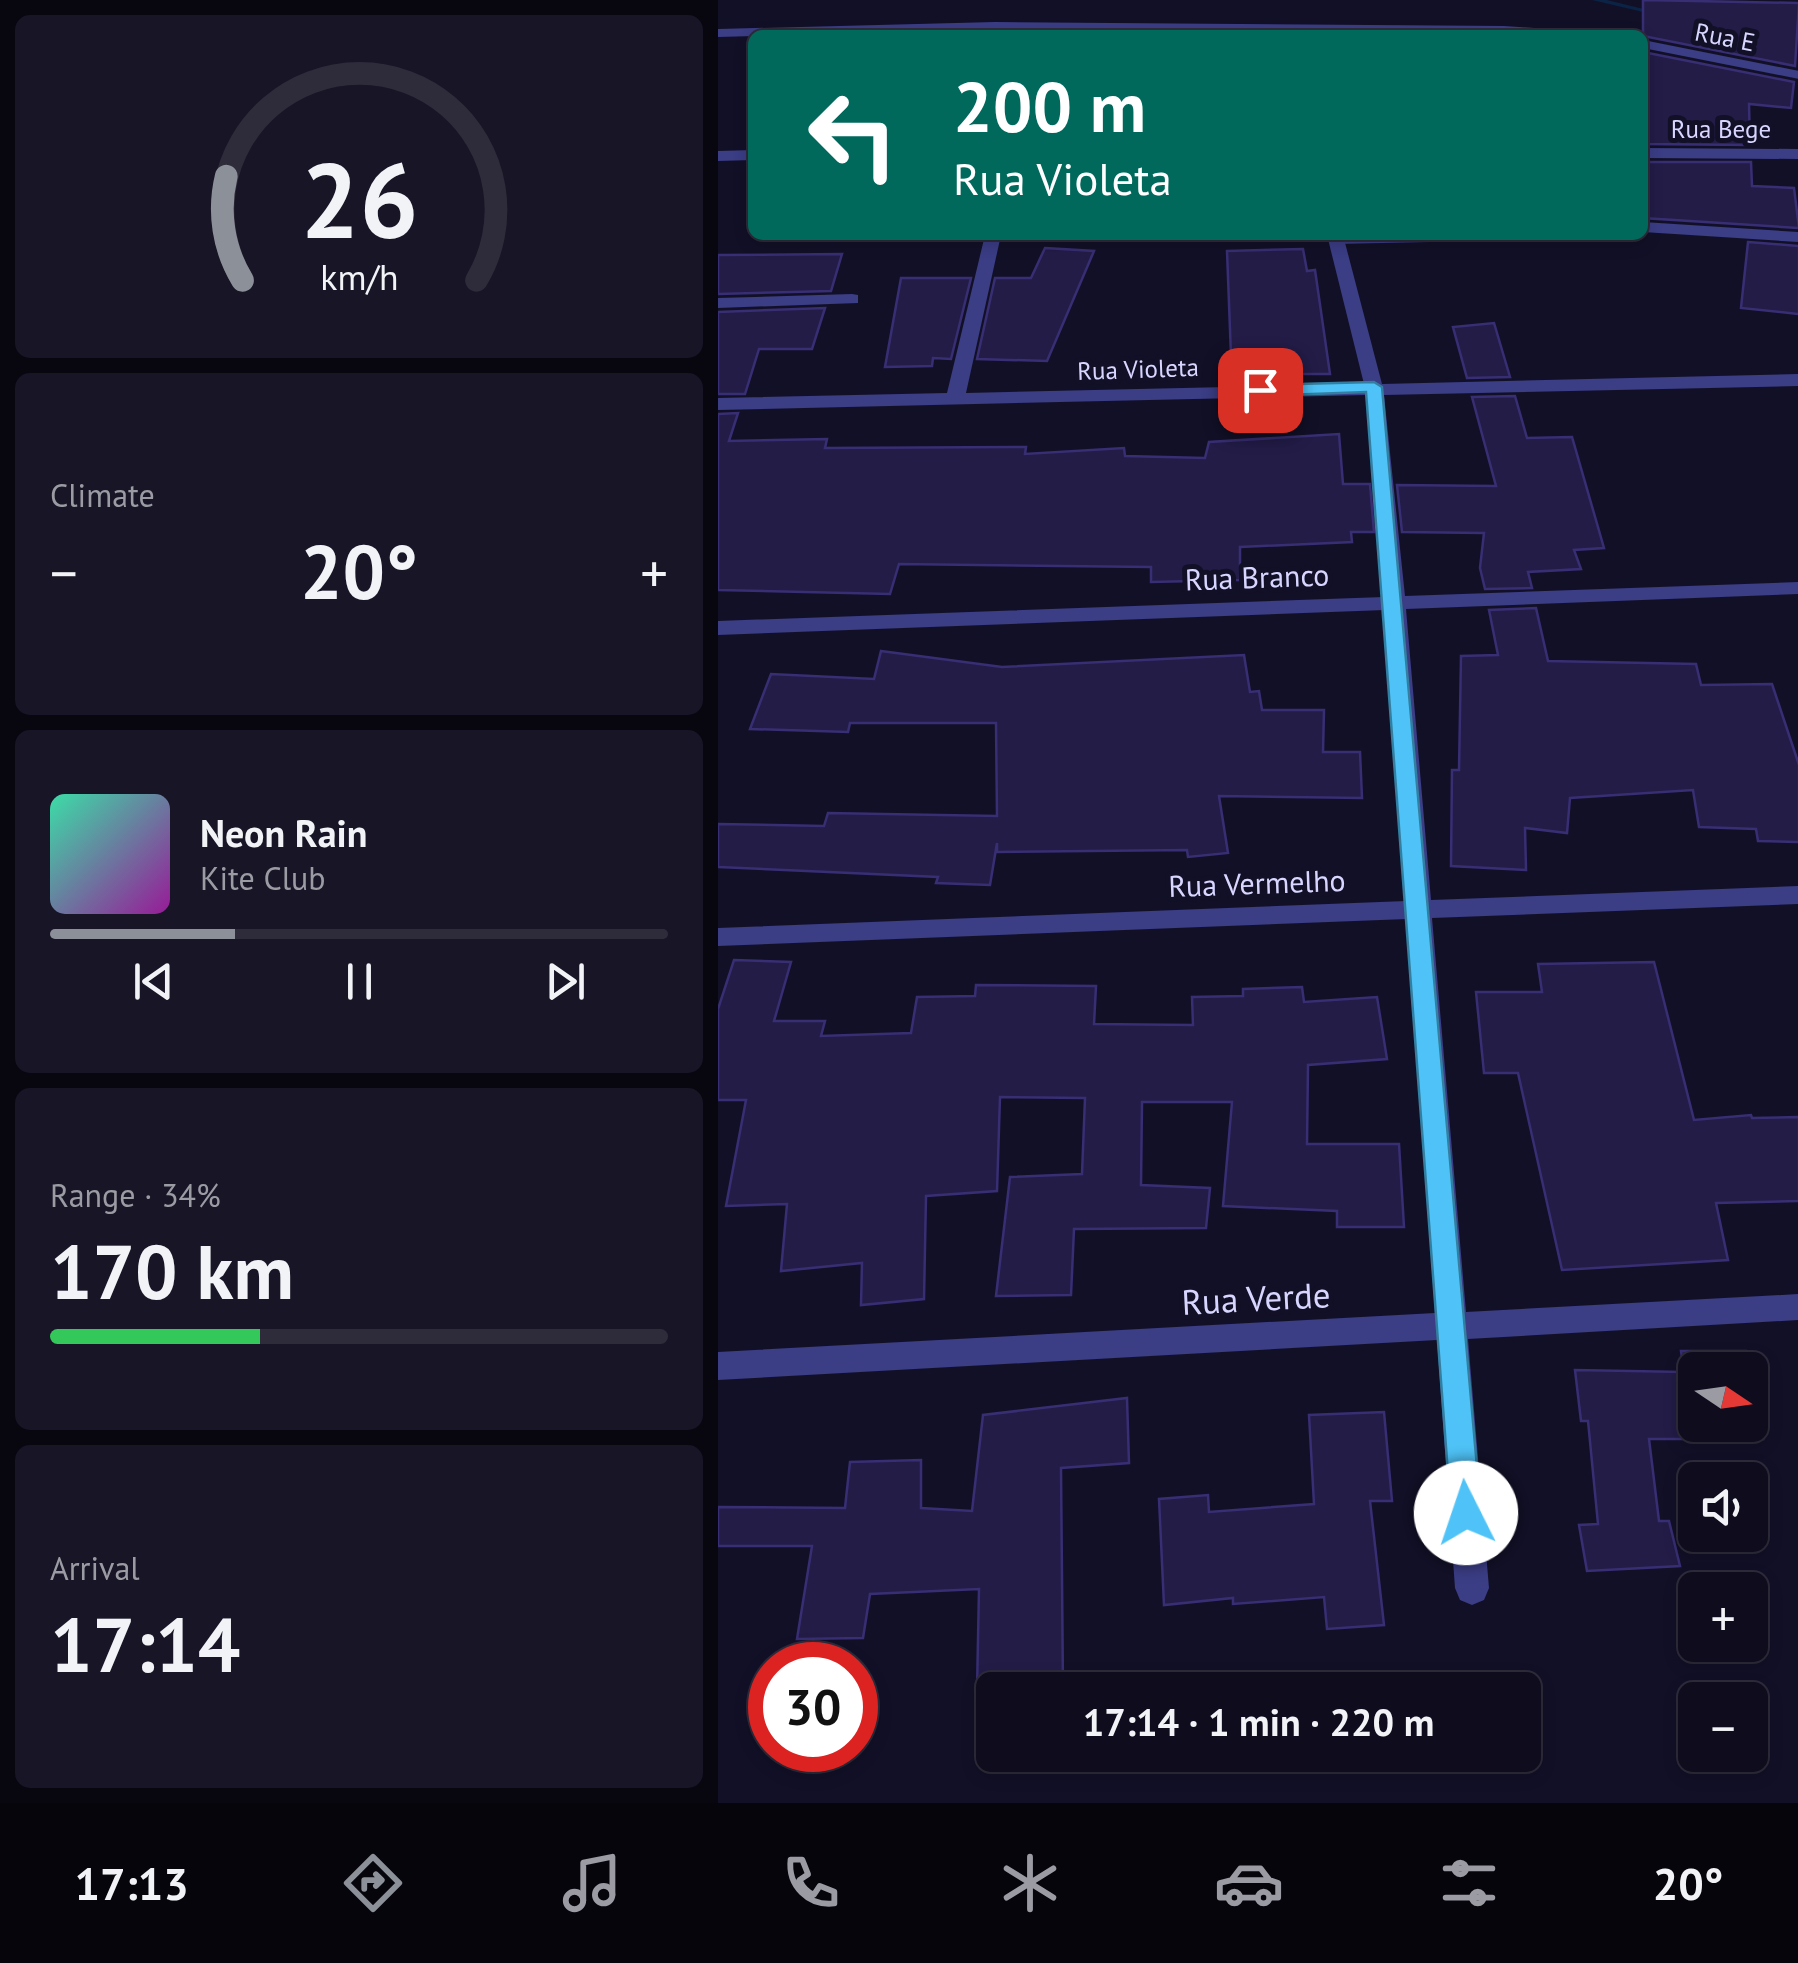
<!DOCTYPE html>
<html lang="en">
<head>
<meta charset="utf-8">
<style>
  :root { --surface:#0e0c1d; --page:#171526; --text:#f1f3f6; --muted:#9b9ba4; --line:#2e2c3b; --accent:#8c9099 }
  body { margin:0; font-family:"PT Sans",sans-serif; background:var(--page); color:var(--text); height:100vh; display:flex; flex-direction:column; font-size:38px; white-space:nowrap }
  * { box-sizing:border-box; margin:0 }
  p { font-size:32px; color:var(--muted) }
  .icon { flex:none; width:55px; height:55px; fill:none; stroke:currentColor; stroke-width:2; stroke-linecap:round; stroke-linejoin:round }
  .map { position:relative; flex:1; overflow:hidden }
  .details { display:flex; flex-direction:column; gap:15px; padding:15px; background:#080710; width:718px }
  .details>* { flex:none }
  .top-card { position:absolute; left:30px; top:30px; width:900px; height:210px; border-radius:15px; box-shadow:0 5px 15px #0003,0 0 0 2px var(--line); background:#00695c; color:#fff; overflow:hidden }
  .needle { width:65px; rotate:103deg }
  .buttons { position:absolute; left:960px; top:1352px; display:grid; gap:20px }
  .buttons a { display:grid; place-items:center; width:90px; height:90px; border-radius:15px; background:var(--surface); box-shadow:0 5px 15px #0003,0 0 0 2px var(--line); font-size:50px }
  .speed { position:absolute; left:30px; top:1642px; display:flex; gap:20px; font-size:50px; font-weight:700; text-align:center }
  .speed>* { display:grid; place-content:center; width:130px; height:130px; border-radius:50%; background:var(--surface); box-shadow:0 5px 15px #0003,0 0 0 2px var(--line); line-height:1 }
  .speed .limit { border:15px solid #d22; background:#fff; color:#111 }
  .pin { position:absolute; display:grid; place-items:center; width:85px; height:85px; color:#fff; margin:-42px; border-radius:20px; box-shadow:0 5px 15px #0006 }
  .me { position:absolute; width:110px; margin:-55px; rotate:356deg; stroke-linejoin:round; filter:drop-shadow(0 0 8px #0008) }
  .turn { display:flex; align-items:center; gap:35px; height:210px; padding:0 40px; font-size:45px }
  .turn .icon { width:130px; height:130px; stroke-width:2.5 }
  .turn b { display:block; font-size:70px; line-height:85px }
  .big { font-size:75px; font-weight:700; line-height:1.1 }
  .details .widget { flex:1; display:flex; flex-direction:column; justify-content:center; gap:15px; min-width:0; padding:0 35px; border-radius:15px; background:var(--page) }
  .details .dial { align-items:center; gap:0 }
  .dial svg { height:260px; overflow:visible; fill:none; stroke:var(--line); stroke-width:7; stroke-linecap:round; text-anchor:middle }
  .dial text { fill:var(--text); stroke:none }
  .song { display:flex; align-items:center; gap:30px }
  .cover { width:120px; height:120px; border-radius:15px; background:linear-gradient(135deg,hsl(160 70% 55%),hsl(300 70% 35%)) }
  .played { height:10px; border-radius:5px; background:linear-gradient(90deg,var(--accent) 30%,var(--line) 30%) }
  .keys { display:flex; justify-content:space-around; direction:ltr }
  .heat { display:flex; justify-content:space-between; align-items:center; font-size:55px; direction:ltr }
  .charge { height:15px; border-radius:8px; background:linear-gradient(90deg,#34c759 34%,var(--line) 0) }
  .trip { position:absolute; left:258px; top:1672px; width:565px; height:100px; border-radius:15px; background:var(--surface); box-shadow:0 5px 15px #0003,0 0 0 2px var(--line); font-weight:700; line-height:100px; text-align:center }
  .tab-bar { display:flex; height:160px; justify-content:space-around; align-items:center; background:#06050c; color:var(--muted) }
  .tab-bar .icon { width:70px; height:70px }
  .tab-bar .on { color:var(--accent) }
  .tab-bar b { font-size:45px; color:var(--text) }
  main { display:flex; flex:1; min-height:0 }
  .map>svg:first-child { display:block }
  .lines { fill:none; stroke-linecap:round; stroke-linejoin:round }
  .stream { fill:#0b2344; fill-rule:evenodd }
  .building { fill:#221c47; stroke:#382e73; stroke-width:2.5 }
  .service { fill:#3b3d85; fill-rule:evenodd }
  .minor { fill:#3b3d85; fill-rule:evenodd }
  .route { fill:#4fc3f7; stroke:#337fa1; stroke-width:2.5 }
  .labels { text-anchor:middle; stroke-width:10; stroke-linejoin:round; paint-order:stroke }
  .far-street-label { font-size:25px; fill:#d8d6ff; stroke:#121027 }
  .street-label { font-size:30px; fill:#d8d6ff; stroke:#121027 }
  .near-street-label { font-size:35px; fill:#d8d6ff; stroke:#121027 }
</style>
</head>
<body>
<main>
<section class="details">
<div class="widget dial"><svg viewBox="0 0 100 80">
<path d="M14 69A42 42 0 1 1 86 69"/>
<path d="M14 69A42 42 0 0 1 9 37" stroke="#8c9099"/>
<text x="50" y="56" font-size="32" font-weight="700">26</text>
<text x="50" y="72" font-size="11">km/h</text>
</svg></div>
<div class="widget"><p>Climate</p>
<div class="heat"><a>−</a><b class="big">20°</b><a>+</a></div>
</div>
<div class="widget">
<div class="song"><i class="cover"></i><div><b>Neon Rain</b><p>Kite Club</p></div></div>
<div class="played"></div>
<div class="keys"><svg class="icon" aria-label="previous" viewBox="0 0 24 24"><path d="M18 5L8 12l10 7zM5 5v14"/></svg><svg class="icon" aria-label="pause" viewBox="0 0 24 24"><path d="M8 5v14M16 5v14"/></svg><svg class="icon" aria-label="next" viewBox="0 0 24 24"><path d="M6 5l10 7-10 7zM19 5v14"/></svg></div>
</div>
<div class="widget"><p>Range · 34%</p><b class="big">170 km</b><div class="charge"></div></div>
<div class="widget"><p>Arrival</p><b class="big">17:14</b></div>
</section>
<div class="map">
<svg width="1081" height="1803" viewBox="0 0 1081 1803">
  <rect width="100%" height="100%" fill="#121027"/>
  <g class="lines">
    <path class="stream" d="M 874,0 L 889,0 L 946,14 L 942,16 Z"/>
  </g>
  <path class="building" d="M 925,0 L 1081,3 L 1077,66 L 925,36 Z
    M 925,52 L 1076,82 L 1073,108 L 1031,104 L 1032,145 L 925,144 Z
    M 925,162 L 1033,162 L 1034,186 L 1076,188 L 1081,228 L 925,218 Z
    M 1030,242 L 1081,246 L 1081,314 L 1023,308 Z
    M 327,248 L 376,251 L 329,361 L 259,359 L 277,278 L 313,278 Z
    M 585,249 L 589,271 L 597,270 L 612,374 L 509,374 L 513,356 L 509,251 Z
    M 124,254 L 113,291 L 0,294 L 0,255 Z
    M 183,278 L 253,278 L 233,359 L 215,358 L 214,366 L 167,367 Z
    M 107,308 L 94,349 L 41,349 L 27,394 L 0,394 L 0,312 Z
    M 776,323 L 792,377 L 749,378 L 735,327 Z
    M 797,396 L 809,438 L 854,437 L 886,548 L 856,550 L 863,569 L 810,572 L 814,588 L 767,589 L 762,568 L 766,533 L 684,532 L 679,485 L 778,486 L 754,397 Z
    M 20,413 L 11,441 L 109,439 L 107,448 L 308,447 L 307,454 L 406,448 L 407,456 L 487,458 L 491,442 L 621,434 L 625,484 L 652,484 L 656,532 L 633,532 L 634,542 L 522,547 L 522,580 L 433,582 L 433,567 L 181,564 L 172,594 L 0,590 L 0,414 Z
    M 818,608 L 830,661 L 978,664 L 983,685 L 1054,684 L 1081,765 L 1081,842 L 1040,841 L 1038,829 L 981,827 L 975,790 L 852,798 L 849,833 L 807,828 L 808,870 L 733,866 L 734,770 L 741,770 L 743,656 L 780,655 L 771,610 Z
    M 163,651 L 284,667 L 526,655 L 532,692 L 541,691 L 544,710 L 606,710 L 605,752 L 642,752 L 644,798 L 501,796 L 510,853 L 470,857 L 469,850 L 279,852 L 279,843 L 272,885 L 218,883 L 220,877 L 0,867 L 0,824 L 106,826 L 110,813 L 279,816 L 278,723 L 132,723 L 130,732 L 32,729 L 53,674 L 156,679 Z
    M 16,960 L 73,962 L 56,1021 L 107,1021 L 103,1036 L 193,1033 L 199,997 L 257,996 L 258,985 L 378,986 L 376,1024 L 475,1025 L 474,997 L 525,996 L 525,989 L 584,987 L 586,1002 L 659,997 L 669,1059 L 590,1065 L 589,1144 L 681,1144 L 686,1227 L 619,1227 L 619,1211 L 505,1206 L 514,1102 L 424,1102 L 423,1185 L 492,1188 L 488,1228 L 356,1229 L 353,1295 L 278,1296 L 292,1177 L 364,1174 L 367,1098 L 282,1097 L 279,1191 L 208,1196 L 206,1299 L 143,1305 L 144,1263 L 63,1271 L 69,1204 L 8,1206 L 28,1100 L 0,1100 L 0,1009 Z
    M 936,962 L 976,1120 L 1033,1115 L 1034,1118 L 1081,1117 L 1081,1201 L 998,1203 L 1010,1260 L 844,1270 L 800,1073 L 766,1073 L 758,992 L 824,992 L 820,964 Z
    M 963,1351 L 1028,1351 L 1032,1370 L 978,1370 L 978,1425 L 1032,1425 L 1032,1374 L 1045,1439 L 931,1439 L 941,1521 L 951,1521 L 962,1566 L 869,1571 L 861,1525 L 880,1524 L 870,1421 L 863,1421 L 857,1370 L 966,1372 Z
    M 409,1398 L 411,1463 L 343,1468 L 345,1690 L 259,1690 L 261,1589 L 152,1594 L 145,1638 L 79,1639 L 94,1546 L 0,1546 L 0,1507 L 127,1508 L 132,1462 L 203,1460 L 203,1508 L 254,1511 L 265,1415 Z
    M 666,1412 L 674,1501 L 652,1501 L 666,1625 L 609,1629 L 606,1597 L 515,1604 L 515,1598 L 446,1605 L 441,1499 L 490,1495 L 491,1512 L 596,1504 L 591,1415 Z"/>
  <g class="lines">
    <path class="service" d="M 925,222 L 1081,232 L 1081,242 L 925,232 Z
      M 612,235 L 815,235 L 807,240 L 618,244 L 610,239 Z"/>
    <path class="minor" d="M 277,22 L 786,26 L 859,31 L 866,35 L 277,30 L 0,37 L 0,29 Z
      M 925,40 L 1081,71 L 1081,79 L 925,48 Z
      M 925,148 L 1081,149 L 1081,159 L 925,158 Z
      M 35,150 L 35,160 L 0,161 L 0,151 Z
      M 267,235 L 283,235 L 248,393 L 646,384 L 609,235 L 625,235 L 664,384 L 1081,374 L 1081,386 L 666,395 L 687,596 L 1081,582 L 1081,594 L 688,609 L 713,900 L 1081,886 L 1081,904 L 714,918 L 748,1312 L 1081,1294 L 1081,1320 L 750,1339 L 771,1588 L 766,1600 L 754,1605 L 742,1600 L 737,1588 L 719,1340 L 0,1380 L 0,1352 L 717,1313 L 689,919 L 0,946 L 0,928 L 688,901 L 667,610 L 0,635 L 0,621 L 666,597 L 648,395 L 0,410 L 0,398 L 229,393 Z
      M 134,294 L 140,295 L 140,303 L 0,308 L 0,298 Z"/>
  </g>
  <path class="route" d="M 656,382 L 664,387 L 763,1513 L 759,1523 L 748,1527 L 738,1523 L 733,1513 L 648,392 L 542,396 L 533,390 L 542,385 Z"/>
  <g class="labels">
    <g class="far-street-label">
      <text transform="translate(1007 37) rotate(11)" y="9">Rua E</text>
      <text x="1003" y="138">Rua Bege</text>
      <text transform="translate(420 369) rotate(-2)" y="9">Rua Violeta</text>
    </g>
    <g class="street-label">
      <text transform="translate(539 578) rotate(-2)" y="10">Rua Branco</text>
      <text transform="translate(539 884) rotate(-2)" y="10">Rua Vermelho</text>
    </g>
    <g class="near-street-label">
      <text transform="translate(538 1299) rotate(-3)" y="12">Rua Verde</text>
    </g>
  </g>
</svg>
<div class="buttons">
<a><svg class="needle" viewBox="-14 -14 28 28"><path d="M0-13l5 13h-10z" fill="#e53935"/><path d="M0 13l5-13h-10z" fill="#9b9ba4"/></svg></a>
<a><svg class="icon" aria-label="sound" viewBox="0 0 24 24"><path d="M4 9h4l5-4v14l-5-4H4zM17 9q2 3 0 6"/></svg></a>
<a>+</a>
<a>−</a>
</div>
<div class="speed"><div class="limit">30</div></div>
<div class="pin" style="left:542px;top:390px;background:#d93025"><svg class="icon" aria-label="arrive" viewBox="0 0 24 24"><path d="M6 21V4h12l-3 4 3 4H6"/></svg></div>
<svg class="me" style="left:748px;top:1513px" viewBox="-20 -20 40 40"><circle r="19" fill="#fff"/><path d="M0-13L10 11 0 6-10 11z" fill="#4fc3f7"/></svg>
<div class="trip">17:14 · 1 min · 220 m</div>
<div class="top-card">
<div class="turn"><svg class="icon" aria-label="left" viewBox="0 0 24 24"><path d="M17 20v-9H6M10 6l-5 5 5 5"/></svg><div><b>200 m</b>Rua Violeta</div></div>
</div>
</div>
</main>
<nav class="tab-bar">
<b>17:13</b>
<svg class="icon on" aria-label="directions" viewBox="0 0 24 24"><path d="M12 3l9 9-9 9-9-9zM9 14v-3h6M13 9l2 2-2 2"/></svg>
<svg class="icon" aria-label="music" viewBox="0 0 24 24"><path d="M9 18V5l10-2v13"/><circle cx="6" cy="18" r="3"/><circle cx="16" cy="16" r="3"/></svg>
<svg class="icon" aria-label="phone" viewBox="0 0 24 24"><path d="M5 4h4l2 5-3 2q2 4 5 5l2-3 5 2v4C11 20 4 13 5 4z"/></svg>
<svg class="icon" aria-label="climate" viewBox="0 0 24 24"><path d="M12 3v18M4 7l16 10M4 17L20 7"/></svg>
<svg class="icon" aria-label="car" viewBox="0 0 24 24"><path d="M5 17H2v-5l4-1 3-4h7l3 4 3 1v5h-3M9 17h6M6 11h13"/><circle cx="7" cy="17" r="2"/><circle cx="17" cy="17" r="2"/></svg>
<svg class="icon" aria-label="filters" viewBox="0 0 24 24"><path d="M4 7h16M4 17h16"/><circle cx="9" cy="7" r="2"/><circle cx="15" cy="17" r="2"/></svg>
<b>20°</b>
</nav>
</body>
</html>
